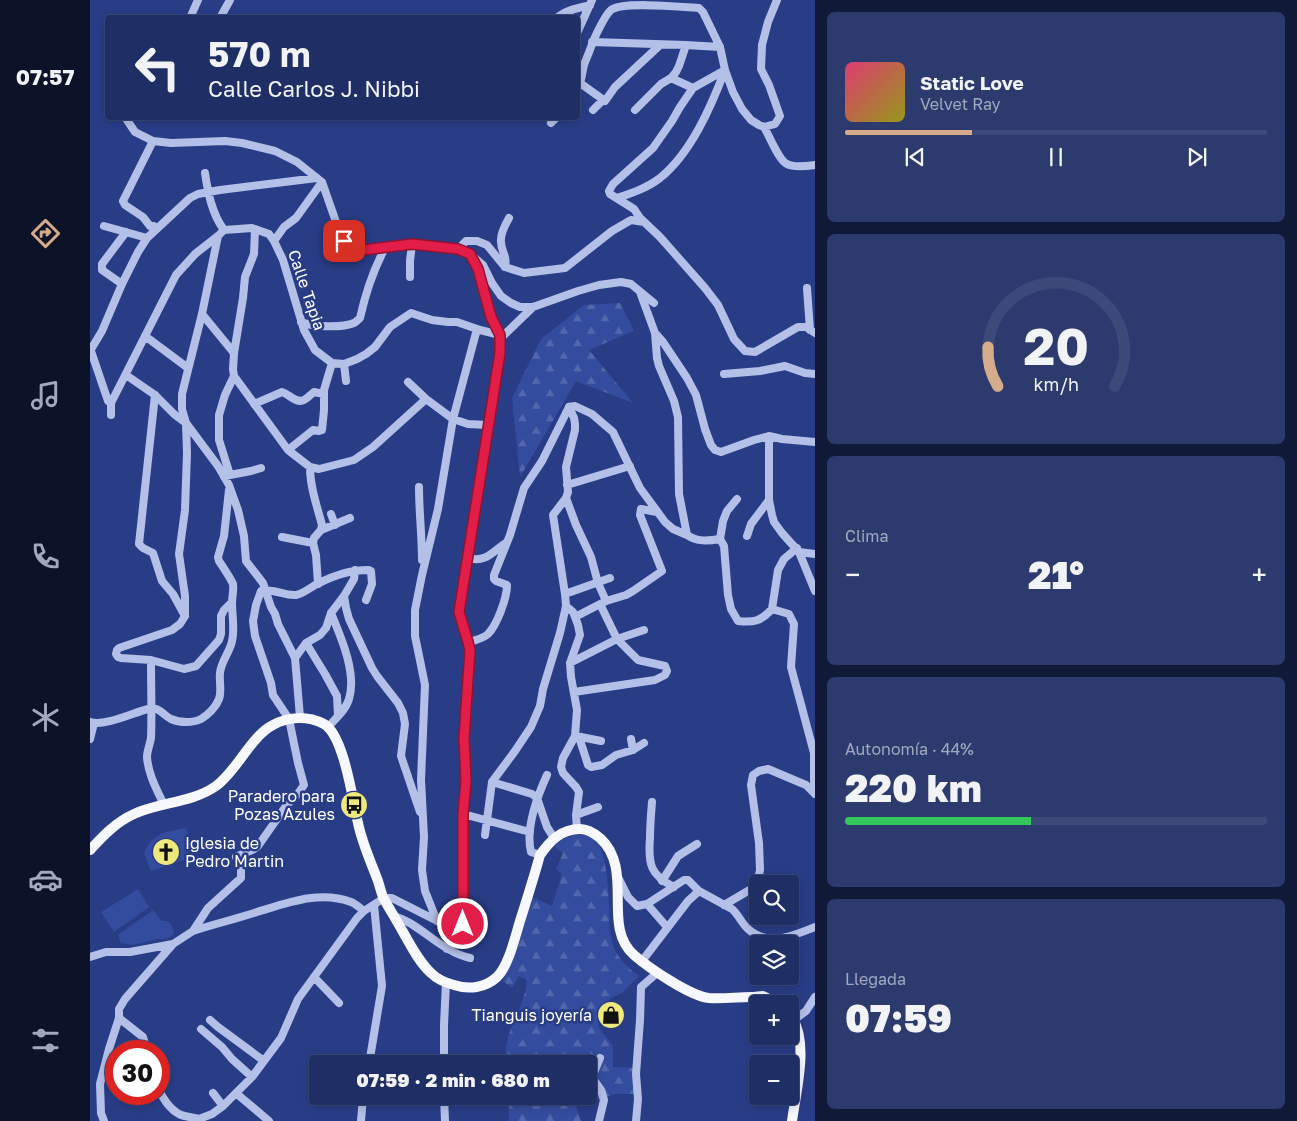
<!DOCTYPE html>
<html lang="es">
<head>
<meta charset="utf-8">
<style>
  :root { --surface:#1f2e65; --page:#2c3a6e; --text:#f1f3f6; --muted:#a1a8bf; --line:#3c4a79; --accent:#d6ab8b }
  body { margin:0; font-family:"Golos Text",sans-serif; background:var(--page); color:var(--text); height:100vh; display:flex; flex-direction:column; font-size:19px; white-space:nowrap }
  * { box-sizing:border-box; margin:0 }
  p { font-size:16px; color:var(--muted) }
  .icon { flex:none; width:28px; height:28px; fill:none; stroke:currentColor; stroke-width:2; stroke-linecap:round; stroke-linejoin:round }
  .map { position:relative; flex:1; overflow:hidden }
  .details { display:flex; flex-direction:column; gap:12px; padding:12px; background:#111938; width:482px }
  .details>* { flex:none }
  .top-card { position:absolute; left:15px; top:15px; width:475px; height:105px; border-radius:5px; box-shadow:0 2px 8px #0003,0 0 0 1px var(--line); background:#1f2e65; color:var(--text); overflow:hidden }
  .buttons { position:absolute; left:659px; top:875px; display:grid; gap:10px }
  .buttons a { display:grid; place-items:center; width:50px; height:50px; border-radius:5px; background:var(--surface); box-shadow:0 2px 8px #0003,0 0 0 1px var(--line); font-size:25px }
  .speed { position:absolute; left:15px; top:1040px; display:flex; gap:10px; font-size:25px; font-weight:700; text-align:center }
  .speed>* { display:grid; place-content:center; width:65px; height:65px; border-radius:50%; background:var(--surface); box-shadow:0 2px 8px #0003,0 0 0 1px var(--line); line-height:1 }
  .speed .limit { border:8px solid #d22; background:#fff; color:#111 }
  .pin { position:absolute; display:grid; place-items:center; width:42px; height:42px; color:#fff; margin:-21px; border-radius:10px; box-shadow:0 2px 8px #0006 }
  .me { position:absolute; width:55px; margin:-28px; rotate:0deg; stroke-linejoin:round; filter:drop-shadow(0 0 4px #0008) }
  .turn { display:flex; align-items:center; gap:18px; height:105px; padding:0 20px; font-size:22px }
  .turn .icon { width:65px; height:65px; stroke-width:2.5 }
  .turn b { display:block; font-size:35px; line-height:42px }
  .big { font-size:38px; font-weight:800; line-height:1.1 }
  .details .card { flex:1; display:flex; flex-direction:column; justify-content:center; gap:8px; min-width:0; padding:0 18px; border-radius:8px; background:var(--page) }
  .details .dial { align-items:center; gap:0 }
  .dial svg { height:130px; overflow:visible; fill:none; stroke:var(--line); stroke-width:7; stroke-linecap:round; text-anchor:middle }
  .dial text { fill:var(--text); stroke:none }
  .song { display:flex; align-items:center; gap:15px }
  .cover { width:60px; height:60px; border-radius:8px; background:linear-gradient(135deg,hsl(340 70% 55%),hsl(60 70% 35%)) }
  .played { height:5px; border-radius:2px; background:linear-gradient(90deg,var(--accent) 30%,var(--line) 30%) }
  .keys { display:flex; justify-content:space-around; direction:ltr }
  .heat { display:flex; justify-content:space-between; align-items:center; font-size:28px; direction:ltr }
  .charge { height:8px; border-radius:4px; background:linear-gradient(90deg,#34c759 44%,var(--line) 0) }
  .trip { position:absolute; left:219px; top:1055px; width:288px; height:50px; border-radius:5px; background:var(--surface); box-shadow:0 2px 8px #0003,0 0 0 1px var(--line); font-weight:800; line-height:50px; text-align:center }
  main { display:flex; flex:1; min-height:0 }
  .menu { display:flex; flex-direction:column; width:90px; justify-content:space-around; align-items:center; background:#0c1228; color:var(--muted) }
  .menu .icon { width:35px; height:35px }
  .menu .on { color:var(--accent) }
  .menu b { font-size:22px; color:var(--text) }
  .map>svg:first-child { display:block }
  .forest { fill:url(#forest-firs) }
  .park { fill:#344c9e }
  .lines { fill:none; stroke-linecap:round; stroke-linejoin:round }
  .minor { stroke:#b5c0e8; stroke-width:8 }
  .major { stroke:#f7f8fe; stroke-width:10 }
  .route-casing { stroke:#92132f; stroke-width:12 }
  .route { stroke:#e11d48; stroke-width:9 }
  .labels { text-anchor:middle; stroke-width:5; stroke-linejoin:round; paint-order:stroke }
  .street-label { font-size:16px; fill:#fff; stroke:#293d87 }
  .poi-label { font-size:16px; fill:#fff; stroke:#293d87; text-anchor:end }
</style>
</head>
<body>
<main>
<nav class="menu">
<b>07:57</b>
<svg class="icon on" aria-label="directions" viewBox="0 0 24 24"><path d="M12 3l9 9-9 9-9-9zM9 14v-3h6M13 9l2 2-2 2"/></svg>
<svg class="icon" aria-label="music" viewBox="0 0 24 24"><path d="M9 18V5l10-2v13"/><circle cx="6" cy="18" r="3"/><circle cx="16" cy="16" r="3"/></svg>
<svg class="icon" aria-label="phone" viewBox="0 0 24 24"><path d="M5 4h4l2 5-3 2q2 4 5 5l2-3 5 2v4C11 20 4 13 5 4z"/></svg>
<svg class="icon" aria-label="climate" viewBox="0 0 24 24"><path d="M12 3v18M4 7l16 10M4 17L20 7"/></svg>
<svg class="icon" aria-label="car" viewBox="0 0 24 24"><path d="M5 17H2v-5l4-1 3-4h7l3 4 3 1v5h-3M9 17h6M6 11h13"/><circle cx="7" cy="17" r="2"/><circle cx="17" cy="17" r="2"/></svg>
<svg class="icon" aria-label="filters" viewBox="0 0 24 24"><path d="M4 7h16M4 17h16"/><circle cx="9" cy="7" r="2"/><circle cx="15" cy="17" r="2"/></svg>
</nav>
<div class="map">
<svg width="725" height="1121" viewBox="0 0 725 1121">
  <defs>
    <pattern id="forest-firs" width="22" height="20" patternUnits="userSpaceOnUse" patternTransform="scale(1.25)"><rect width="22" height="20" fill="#344c9e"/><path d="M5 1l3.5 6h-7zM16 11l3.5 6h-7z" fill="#5267ad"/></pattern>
  </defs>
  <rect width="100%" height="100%" fill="#293d87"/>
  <path class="forest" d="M 530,303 L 544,331 L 499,350 L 543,403 L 486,381 L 430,477 L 422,398 L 451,339 L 494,305 Z
    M 482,835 C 491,835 501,835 507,842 C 512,848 514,857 515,864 C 517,878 519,892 519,906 C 520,920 518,934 524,947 C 529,960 538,968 549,976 L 532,993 L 521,998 L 508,1013 L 509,1028 L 523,1046 L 523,1067 L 544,1068 L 544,1094 L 525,1094 L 496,1104 L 486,1106 L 491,1121 L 419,1121 L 419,1096 L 498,1096 L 498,1064 L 416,1064 C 412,1038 427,1019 434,996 C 436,991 436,985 437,980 L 429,976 L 422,988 L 413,981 L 442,897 L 462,906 L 472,874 L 466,869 L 473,853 L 465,847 L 471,840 Z"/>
  <path class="park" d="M 96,828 L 106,856 L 61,871 L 54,853 C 64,832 75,832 96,828 Z
    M 48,889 L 59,907 L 24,932 L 11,912 Z
    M 63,910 L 72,921 L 77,921 L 82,925 L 84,934 L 77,939 L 67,939 L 43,945 L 31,943 L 28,935 Z"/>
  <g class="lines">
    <path class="minor" d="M 100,18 L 108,0
      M 130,18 L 140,0
      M 467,18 C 475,10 489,8 500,5
      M 488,31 L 502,0
      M 502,42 L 596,45 L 630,47
      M 635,70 L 603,88 L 590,107 L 582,121 L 563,148 L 523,184 L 519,191 L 520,194 L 544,209 L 550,218 L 570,237 L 615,288 L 628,305 L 644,339 L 655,351 L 665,352 L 708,327 L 716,327 L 725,333
      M 581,78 L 603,88
      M 490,83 L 515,101 L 525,87 L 570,45
      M 488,87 C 492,81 492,72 494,65 C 496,59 499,53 501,47 C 504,38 515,15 521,10 C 532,1 594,7 609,8 L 613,12 L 630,47 L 635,70 L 643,92 L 652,109 L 661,120 L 669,125 L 674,127 L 685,124 L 690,116 L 679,85 L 671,69 L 672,45 L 678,22 L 687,0
      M 503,110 L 513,100
      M 545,110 L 571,84 L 581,78 L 586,72 L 589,66 L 596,45
      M 37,118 L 37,120 L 45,132 L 63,141 L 81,143 L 135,141 L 152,143 L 185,151 L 207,162 L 232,182 L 251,236 L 254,241 L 265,248 L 273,249 L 322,244 L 368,249 L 380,254 L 393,265 L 402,283 L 411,296 L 421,303 L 430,307 L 443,307 L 488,291 L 509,285 L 531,282 L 541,284 L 564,303
      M 461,123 L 466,118
      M 674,127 C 679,135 689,161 697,164 C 704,168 717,166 725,165
      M 115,173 C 118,193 122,214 134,230
      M 527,198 C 542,193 557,188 570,178 C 601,153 621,107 635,70
      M 33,201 L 63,141
      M 33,201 L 35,205 L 53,217 L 60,226 L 64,226 L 66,229
      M 14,226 L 57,238
      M 128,236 L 112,314 L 92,394 L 92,409 L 96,423 L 97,453 L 95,510 L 89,554 L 95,596 L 95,616 L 90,624 L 82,630 L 29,648 L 27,650 L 26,654 L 28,657 L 31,658 L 61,660 L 94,669 L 106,666 L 129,640 L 131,634 L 131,616 L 134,610 L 142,602
      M 184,241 L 194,227 L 206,218 L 232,182
      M 368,249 L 376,241 L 387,241 L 397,245 L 415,267 L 434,273 L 475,268 L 522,231 L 541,220 L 554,222
      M 415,267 C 418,255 411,253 411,242 C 410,234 415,225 419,218
      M 320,277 L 320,261 L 322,244
      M 32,284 L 12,270 L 12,264 L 36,232
      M 717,288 L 720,330
      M 550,292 L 565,333 L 567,358 L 569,366 L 584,401 L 588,417 L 589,494 L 597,535 C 607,542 618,541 630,539
      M 112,314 L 144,353
      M 211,322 C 222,327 252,328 264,323 C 266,322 268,320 270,318 C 276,291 283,270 296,246
      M 565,333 L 573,342 L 597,378 L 606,395 L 615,429 L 621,445 L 625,450 L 631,452 L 664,440 L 679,436 L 692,439 L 725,442
      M 55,336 L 98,368
      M 0,351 L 12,331 L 32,284 L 48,252 L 57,238 L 100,198 L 108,194 L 130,190 L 227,178
      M 1,351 L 18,401 L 21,403
      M 254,364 L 256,381
      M 634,374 L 670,371 L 695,366 L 715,373 L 725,374
      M 36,375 L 65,395 L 84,414 L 96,423 L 128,466 L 139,485 L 148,510 L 154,536 L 156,561 L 173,583 L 181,607 L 185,614 L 188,624 L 205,658 L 210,717
      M 144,376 L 198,450 L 220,467 L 229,469 L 264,460 L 283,447 L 336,399
      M 318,382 L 336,399 L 363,419 L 378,424 L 398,425
      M 65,395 L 49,544 L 53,548 L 63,553 L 72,581 L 83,594 L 95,616
      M 21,403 L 86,275 L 105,254 L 128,236 L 134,230 L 162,228 L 179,234 L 184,241 L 193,260 L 214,330 L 225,350 L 242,363 L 254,364 L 267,359 L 276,354 L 285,347 L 300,327 L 321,313 L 342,320 L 358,322 L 367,322 L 390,330 L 410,335 L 414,335 L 443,307
      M 164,404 L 192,392 C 199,394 206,404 214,400 C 218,398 221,394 224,392 L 234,394
      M 479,407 L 484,418 L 485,424 L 485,430 L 476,467 L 478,492 L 476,498 L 463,515 L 475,594 L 476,606 L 483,612 L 485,617 L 488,625 L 490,635 L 480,663 L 481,677 L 487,710 L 485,736 L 473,758 L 471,767 L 473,773 L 486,787 L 489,792 L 486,815 L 487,829
      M 479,407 L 485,406 L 502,414 L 523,432 L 550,488 L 575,522 L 583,529 L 597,535
      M 21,415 L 21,403
      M 679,436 L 679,500 L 682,515 L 684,522 L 692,533 L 709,552 L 725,591
      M 198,450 L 223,430 L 229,431 L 232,430 L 234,410 L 234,390 L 242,363
      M 220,467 C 220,487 227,506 232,525 L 231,530 L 224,538 L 223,543 L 226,555 L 228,584
      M 140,475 L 161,471 L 171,468
      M 134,477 L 140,475 L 129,440 L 129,415 L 135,395 L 144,376 L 143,369 L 144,353 L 153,298 L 155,277 L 164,254 L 165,229
      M 477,485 L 540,466
      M 329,487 C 329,512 332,536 332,560
      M 476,498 L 486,525 L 501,557 L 508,583 L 516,601
      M 241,514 L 245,525
      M 231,530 L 260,518
      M 657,536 L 661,524 L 679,500
      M 192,537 L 223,543
      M 630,539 L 634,546 L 638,595 L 641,609 L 648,621 C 664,623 671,621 682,609 L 699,614 L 704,624 L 701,667 L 724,753 L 724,782 L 725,794
      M 630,539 L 633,521 L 637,511 L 647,499
      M 709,552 L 725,554
      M 378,558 C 397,563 403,551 417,542
      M 475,594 L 520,578
      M 254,596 L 256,608 L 259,619 L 282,668 L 287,676 L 308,703 L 313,713 L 315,724 L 311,756 L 330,812
      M 682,609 L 688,570 L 694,559 L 707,548
      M 485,617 L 516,601 L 536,595 L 543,591 L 572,571 L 550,515 L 551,509 L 567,512
      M 378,641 L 380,642 C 385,640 394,638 398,634 C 407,625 417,598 417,585 L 406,581 L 404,579 L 404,575 L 420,535 L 434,488 L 452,461 L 479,407
      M 216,643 L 235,674 L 247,696 L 248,715
      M 205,658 L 216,643 L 230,635 L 236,628 L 241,613 L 254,596 L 264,579 L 265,570
      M 61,660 C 61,686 62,712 61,738 C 60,744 57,751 57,757 C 58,774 67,790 74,805
      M 480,663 L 527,639 L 554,630
      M 484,692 L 565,680 L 575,675 L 577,671 L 575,666 L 548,660 L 527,639 L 510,604
      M 0,722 C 14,727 45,712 58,709 C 69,706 73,715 81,719 C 90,723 103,723 111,719 C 118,715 126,707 129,699 C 132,691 129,681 130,673 C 131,661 140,652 142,641 C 145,629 142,615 142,603 C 142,597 144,590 143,584 C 141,579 133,567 129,561 L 128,557 L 134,536 L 139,490
      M 238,727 C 245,719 256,710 259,699 C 267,673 251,637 241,613
      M 486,736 L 511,741
      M 489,737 L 498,765 L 501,767 L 512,765 L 526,755 L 543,750 L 554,743
      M 0,739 L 4,723
      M 541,739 L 543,750
      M 402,782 L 442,794 L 447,798
      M 447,798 L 457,827 L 464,838
      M 562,802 C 561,814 560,826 560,838 C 558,864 560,875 584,887
      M 373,814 L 440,832
      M 486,815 L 508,807
      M 395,835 L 402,782 L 425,751 L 441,727 L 450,706 L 453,689 L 470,633 L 476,606
      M 450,855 L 441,852 C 435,828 447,797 457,775
      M 528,877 L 538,897 L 547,906 L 557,904 L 594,880 L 598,880 L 609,891 L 642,909 C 648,914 651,922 657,928 C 678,948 702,936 725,927
      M 572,881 L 588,856 L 607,844
      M 557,904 L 577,927
      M 634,905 L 663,888 L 668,879 L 670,870 L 669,843 L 661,785 L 663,775 L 669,771 L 678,769 L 716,785 L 724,793
      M 305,916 C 311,919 317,921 323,925 C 342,937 358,953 380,958
      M 347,921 L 335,891 L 332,870 L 334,837 L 331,780 L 335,685 L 325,636 L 325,610 L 332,575 L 348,509 L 363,419 L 387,329
      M 103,931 C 124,924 146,919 167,912 C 197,903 230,890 261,902 C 266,904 270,908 274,911
      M 357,949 L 363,929
      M 0,957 L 16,952 L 40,952 L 83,944
      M 552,961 L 598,901 L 609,891
      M 224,977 L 249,1003
      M 29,1018 L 53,1037 L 57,1051
      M 120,1020 L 128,1027 L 174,1061
      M 704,1020 L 716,1011 L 725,997
      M 111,1029 L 132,1047 L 142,1059 L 162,1077
      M 279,1064 L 292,986 L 284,905
      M 354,1064 L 354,1025 L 356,982
      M 69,1089 C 72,1098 80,1109 89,1114 C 94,1117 103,1117 109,1119 L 122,1114 L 133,1106 L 162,1077 L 191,1038 L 208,999 L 267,918 L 274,911 L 294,898 L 302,898 L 363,929 L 369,928 L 373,923 L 373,814 L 376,781 L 374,738 L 380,650 L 378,641 L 369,612 L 410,353 L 410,335 L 401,317 L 387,269 L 380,254
      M 123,1093 L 133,1106
      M 147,1094 L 179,1121
      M 354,1096 L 355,1121
      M 14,1121 L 11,1113 L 10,1084 L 19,1049 L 29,1018 L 29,1009 L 35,999 L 83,944 L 103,931 L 118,908 L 151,878 L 151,868 L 146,857 L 164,849 L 168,846 L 196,806 L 207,795 L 214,785 L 208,763 L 199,719 L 183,695 L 181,683 L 165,636 L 163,621 L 166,605 L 171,591 C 183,588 194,596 206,595 C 213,594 221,587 227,584 C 245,575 260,570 279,570 L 281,571 L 282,584 L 276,600
      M 271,1121 L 273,1096
      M 509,1121 L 514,1100 L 511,1090 L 504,1080 L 503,1075 L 510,1058
      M 546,1121 L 548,1099 L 546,1074 L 550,1020 L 551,987 L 567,973"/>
    <path class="major" d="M 0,850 C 13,836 26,822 44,814 C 70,802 102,803 126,786 C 147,771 161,736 183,725 C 199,716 218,716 234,724 C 254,735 263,802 268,823 C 272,843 281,862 288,881 C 290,887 291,893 294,899 C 300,910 307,921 313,932 C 321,946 329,962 341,973 C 347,979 356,983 364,985 C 379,990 395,988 407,977 C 419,965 425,937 430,921 C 437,899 444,877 450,855 C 460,841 471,829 490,829 C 498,829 504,833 510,838 C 545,870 511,926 544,955 C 559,968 600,996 619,998 C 633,999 648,997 661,997 C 665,997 670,996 673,996 C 677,997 682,1002 686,1004
      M 700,1015 C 720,1039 706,1091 702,1121"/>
  </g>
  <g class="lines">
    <g class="route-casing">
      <path id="route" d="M 254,241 L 265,248 L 273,250 L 322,244 L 368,249 L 380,254 L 388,269 L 401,317 L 410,335 L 410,353 L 369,612 L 378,642 L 380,650 L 374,738 L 376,781 L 373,814 L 373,924"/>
    </g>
    <use href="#route" class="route"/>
  </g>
  <defs>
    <g id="bus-disc" transform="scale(1.4375)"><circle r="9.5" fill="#efe87c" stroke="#293d87"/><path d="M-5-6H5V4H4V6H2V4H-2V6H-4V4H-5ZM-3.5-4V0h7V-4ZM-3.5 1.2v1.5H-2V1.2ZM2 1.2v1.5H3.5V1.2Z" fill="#111"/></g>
    <g id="church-disc" transform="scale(1.4375)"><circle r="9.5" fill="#efe87c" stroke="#293d87"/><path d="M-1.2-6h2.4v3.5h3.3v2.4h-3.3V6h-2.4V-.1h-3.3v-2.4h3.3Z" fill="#111"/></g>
    <g id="shop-disc" transform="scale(1.4375)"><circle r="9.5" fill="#efe87c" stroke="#293d87"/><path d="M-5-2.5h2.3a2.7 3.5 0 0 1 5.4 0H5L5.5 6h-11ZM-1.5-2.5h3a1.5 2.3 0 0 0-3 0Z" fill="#111"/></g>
  </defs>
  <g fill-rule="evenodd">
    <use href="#bus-disc" x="264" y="805"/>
    <use href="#church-disc" x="76" y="852"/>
    <use href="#shop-disc" x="521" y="1015"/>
  </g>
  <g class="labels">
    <g class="street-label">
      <text transform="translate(217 290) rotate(71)" y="6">Calle Tapia</text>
    </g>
    <g class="poi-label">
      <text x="245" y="802">Paradero para<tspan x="245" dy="18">Pozas Azules</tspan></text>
      <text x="95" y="849" text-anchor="start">Iglesia de<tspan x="95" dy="18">Pedro Martin</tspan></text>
      <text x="502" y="1021">Tianguis joyería</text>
    </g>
  </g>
</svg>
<div class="buttons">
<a><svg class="icon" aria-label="search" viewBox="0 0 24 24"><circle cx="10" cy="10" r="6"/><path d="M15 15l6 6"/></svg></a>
<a><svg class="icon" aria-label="layers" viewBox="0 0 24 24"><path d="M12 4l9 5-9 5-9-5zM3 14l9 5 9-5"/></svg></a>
<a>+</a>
<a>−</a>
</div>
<div class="speed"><div class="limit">30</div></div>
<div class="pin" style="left:254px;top:241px;background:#d93025"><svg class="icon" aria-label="arrive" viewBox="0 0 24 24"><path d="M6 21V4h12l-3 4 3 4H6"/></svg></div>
<svg class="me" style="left:373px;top:924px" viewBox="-20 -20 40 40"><circle r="17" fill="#e11d48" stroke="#fff" stroke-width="3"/><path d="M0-11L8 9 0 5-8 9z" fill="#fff"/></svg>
<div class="trip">07:59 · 2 min · 680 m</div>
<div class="top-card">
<div class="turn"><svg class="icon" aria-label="left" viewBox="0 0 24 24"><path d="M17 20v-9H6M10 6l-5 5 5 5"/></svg><div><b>570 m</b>Calle Carlos J. Nibbi</div></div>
</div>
</div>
<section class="details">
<div class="card">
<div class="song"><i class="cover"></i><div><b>Static Love</b><p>Velvet Ray</p></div></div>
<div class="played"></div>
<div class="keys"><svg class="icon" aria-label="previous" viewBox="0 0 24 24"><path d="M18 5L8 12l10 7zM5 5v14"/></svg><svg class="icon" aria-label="pause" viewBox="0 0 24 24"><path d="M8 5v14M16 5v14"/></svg><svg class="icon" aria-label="next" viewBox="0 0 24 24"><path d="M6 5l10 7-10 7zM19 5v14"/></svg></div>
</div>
<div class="card dial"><svg viewBox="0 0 100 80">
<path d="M14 69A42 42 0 1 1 86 69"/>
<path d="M14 69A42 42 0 0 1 8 45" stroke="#d6ab8b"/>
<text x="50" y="56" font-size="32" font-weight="700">20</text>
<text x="50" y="72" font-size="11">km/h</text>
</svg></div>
<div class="card"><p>Clima</p>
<div class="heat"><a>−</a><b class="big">21°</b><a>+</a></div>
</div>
<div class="card"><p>Autonomía · 44%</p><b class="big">220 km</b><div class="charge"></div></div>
<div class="card"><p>Llegada</p><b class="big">07:59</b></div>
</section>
</main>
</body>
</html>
